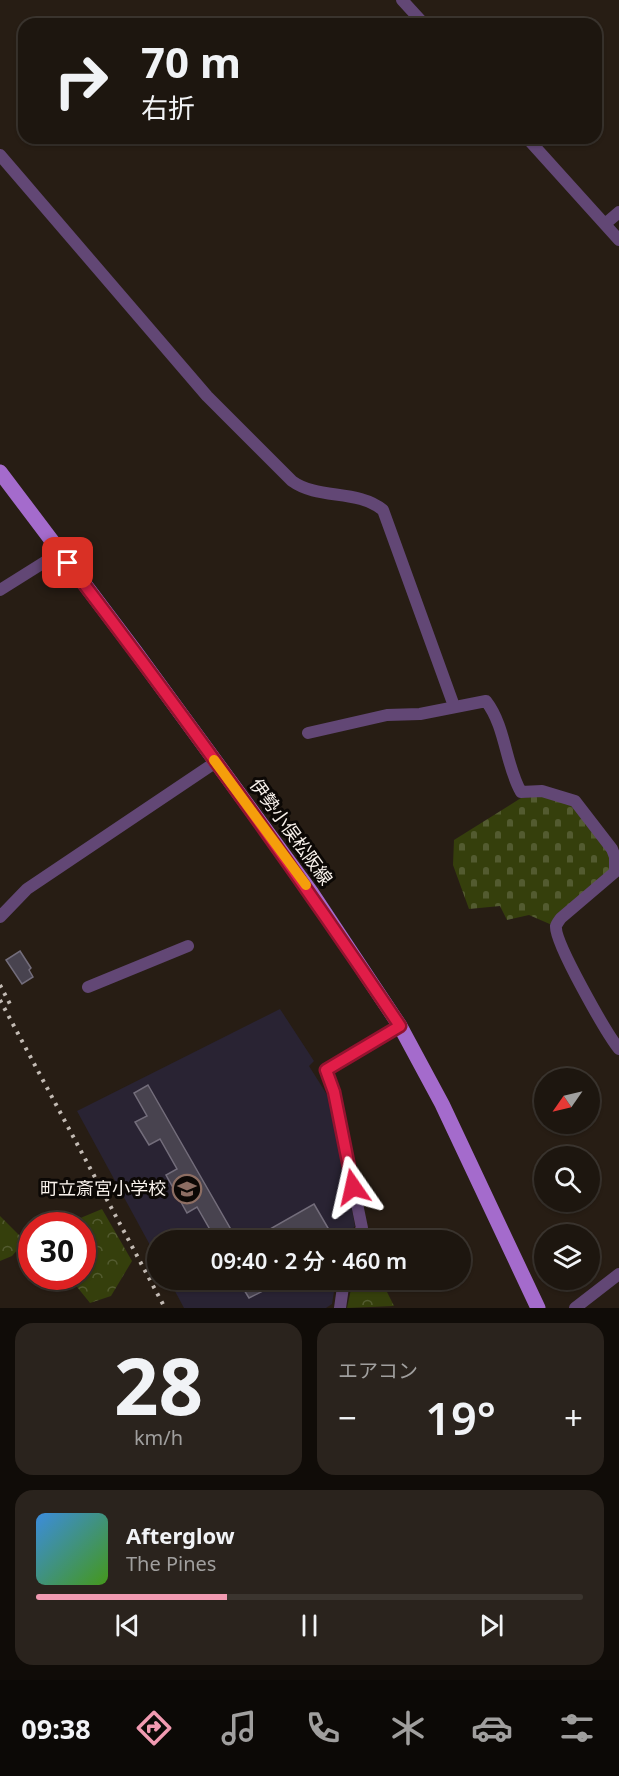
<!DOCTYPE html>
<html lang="ja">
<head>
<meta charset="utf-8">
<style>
  :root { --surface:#1d160f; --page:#2a231d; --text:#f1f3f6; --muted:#a09f9e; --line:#3b352f; --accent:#f19ab1 }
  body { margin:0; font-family:"Noto Sans","Noto Sans JP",sans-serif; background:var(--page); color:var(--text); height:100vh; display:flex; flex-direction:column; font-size:22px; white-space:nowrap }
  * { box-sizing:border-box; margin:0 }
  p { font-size:20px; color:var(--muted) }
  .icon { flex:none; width:33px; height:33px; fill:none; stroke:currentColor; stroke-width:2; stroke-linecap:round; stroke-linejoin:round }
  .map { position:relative; height:1308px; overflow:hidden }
  .details { display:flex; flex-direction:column; gap:15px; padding:15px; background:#100c08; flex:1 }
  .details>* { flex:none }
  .banner { position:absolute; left:18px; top:18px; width:584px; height:126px; border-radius:18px; box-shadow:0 2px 4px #0004,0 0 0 2px var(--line); background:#1d160f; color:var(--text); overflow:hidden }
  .needle { width:39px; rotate:236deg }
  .buttons { position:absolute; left:534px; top:1068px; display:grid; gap:12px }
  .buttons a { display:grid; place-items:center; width:66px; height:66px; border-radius:50%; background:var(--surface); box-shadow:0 2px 4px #0004,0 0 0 2px var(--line); font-size:30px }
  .speed { position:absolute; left:18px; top:1212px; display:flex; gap:12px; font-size:30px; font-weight:700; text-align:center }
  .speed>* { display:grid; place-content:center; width:78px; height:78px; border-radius:50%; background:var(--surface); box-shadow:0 2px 4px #0004,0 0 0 2px var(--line); line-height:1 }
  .speed .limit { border:9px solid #d22; background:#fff; color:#111 }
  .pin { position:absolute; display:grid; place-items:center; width:51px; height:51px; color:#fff; margin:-26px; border-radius:12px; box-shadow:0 3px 9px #0006 }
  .me { position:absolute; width:66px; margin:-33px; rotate:349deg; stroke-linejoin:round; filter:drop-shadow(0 0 4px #0008) }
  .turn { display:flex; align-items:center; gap:21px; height:126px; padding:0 24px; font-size:27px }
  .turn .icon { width:78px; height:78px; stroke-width:2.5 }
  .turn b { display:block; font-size:42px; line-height:51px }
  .big { font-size:45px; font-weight:600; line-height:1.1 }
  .details .widget { flex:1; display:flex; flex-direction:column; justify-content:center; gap:9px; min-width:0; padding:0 21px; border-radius:18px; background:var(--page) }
  .details .dial { align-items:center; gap:0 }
  .dial b { font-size:78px; line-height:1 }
  .song { display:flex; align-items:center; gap:18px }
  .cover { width:72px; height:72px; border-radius:9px; background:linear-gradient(135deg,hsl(210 70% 55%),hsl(100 70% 35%)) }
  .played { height:6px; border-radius:3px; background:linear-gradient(90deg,var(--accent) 35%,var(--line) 35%) }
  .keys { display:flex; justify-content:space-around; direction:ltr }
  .heat { display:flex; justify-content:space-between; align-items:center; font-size:33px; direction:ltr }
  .details .tiles { flex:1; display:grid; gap:15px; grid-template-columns:1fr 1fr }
  .widget:last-child { grid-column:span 2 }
  .trip { position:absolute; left:147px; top:1230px; width:324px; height:60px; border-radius:30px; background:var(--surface); box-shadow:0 2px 4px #0004,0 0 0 2px var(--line); font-weight:600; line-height:60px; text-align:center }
  .dock { display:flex; height:96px; justify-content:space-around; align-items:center; background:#0c0906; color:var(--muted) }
  .dock .icon { width:42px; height:42px }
  .dock .on { color:var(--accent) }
  .dock b { font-size:27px; color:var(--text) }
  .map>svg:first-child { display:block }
  .education { fill:#292333 }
  .forest { fill:url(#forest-crowns) }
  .cemetery { fill:url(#cemetery-stones) }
  .building { fill:#48434f; stroke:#736d7b; stroke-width:1.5 }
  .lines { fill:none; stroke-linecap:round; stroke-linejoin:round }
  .minor { stroke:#624775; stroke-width:12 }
  .major { stroke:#a46bcc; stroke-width:15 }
  .rail { stroke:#c3bbb4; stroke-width:4; stroke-dasharray:3 6; stroke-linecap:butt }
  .route-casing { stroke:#92132f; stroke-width:15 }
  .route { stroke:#e11d48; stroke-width:10 }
  .slow { stroke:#f59e0b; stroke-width:10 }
  .labels { text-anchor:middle; stroke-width:6; stroke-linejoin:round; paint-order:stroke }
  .street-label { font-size:18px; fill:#f9f2ec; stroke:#0c0805 }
  .poi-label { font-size:18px; fill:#f9f2ec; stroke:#0c0805; text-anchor:end }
</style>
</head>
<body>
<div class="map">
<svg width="619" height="1308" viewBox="0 0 619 1308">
  <defs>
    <pattern id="forest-crowns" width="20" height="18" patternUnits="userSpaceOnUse" patternTransform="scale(1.5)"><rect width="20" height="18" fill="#353f0c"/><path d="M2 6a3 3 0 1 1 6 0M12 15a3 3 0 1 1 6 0" fill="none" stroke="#535b30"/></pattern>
    <pattern id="cemetery-stones" width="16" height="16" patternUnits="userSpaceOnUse" patternTransform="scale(1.5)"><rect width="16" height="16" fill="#353f0c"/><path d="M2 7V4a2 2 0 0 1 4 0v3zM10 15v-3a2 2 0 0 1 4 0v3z" fill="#535b30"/></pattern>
  </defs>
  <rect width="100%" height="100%" fill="#271d14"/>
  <path class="education" d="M 280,1009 L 314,1061 L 309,1066 L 331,1101 L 355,1226 L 344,1240 L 158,1240 L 157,1258 L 77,1111 Z
    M 169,1280 L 336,1280 L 332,1304 L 326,1308 L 184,1308 Z"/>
  <path class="forest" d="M 102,1209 L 132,1261 L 111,1296 L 90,1303 L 69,1277 L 82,1276 L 82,1226 L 70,1225 L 78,1219 Z
    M 0,1216 L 25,1241 L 12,1256 L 0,1261 Z
    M 353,1280 L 381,1280 L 394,1306 L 347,1308 Z"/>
  <path class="cemetery" d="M 543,795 L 575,805 L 610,851 L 613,868 L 552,925 L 529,915 L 507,920 L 500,906 L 469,909 L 453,865 L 454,840 L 521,798 Z"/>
  <path class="building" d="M 20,951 L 31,968 L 29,970 L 33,977 L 22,984 L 6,960 Z
    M 148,1085 L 237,1240 L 216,1240 L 197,1207 L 187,1213 L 166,1175 L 177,1169 L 160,1139 L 149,1145 L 135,1122 L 147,1116 L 134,1093 Z
    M 314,1204 L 335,1240 L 267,1240 L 263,1233 Z
    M 170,1280 L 185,1280 L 174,1287 Z
    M 238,1280 L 259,1280 L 265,1290 L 249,1298 Z"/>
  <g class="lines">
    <path class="minor" d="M 402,0 L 424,24
      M 527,138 L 619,240
      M 0,155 L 207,396 L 292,481 C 318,500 357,489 383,510 L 454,706
      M 605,224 L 619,212
      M 0,590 L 59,553
      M 308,733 L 387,715 L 420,714 L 486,701 C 506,727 505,764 521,792 L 542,791 L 575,801 L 612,849 L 615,857 L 615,872 L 561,918 C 560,919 556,925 556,926 C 554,942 607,1034 619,1049
      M 0,917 L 27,889 L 216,762
      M 88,987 L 188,946
      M 355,1240 L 362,1228 L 334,1092 L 326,1070 L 400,1026
      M 340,1308 L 344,1280
      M 575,1308 L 619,1274"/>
    <path class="major" d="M 0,472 L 135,651 L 311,892 L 400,1026 L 442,1104 L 538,1308"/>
    <path class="rail" d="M 0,985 L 11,1006
      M 0,1000 L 165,1308"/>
  </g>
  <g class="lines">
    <g class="route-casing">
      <path id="route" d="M 68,563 C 183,714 294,868 400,1026 L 326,1070 L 334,1092 L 353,1187"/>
    </g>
    <use href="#route" class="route"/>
    <path class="slow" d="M 214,760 L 306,885"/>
  </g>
  <defs>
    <g id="school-ring" transform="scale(1.5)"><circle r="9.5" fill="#0c0805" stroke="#8d6e63" stroke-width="1.5"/><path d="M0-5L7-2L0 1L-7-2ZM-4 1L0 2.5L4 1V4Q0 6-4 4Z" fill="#8d6e63"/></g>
  </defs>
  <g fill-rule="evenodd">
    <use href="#school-ring" x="187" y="1189"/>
  </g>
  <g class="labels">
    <g class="street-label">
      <text transform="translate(291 832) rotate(54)" y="6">伊勢小俣松阪線</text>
    </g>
    <g class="poi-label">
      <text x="166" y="1195">町立斎宮小学校</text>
    </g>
  </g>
</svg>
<div class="buttons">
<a><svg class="needle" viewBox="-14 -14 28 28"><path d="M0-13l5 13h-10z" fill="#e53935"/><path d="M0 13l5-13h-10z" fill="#a09f9e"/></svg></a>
<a><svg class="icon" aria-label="search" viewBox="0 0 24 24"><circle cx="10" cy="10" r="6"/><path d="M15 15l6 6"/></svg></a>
<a><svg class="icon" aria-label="layers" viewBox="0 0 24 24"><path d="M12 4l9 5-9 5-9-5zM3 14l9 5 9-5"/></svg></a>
</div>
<div class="speed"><div class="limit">30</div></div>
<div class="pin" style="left:68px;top:563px;background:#d93025"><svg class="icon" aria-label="arrive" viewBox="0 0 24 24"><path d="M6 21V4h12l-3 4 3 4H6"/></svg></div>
<svg class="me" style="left:353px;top:1187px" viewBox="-20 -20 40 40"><path d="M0-17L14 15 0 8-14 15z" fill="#e11d48" stroke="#fff" stroke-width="4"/></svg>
<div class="trip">09:40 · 2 分 · 460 m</div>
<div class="banner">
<div class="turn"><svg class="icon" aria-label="right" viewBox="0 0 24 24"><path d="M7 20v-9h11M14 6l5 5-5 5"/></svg><div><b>70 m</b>右折</div></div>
</div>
</div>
<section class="details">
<div class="tiles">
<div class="widget dial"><b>28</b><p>km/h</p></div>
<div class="widget"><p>エアコン</p>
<div class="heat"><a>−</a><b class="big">19°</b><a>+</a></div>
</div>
<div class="widget">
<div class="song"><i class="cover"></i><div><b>Afterglow</b><p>The Pines</p></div></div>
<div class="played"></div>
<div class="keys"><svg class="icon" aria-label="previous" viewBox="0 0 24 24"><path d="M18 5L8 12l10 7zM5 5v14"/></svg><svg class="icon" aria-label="pause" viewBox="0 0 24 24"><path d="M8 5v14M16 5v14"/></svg><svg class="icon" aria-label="next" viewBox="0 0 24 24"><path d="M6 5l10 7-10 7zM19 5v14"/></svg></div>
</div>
</div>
</section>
<nav class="dock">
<b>09:38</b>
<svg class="icon on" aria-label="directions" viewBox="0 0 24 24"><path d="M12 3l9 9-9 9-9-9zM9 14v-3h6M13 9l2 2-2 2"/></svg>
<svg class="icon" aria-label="music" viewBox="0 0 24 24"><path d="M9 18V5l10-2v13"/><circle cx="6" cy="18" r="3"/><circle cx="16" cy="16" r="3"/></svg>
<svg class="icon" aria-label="phone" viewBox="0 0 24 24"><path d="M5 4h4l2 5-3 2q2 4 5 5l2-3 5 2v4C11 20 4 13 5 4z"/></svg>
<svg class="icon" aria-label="climate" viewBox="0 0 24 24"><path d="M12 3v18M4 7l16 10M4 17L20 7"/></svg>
<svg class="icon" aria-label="car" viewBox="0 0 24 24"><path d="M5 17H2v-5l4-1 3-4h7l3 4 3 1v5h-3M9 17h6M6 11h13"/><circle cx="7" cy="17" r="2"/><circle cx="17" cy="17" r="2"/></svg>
<svg class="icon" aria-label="filters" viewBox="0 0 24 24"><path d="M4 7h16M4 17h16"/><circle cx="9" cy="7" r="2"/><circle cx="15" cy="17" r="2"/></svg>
</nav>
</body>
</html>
